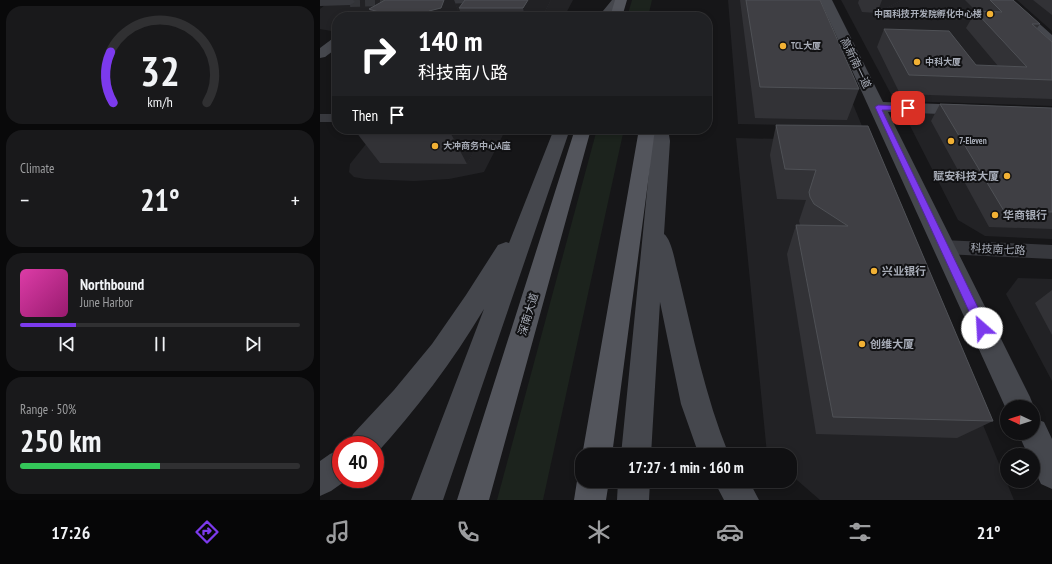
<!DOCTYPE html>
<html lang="en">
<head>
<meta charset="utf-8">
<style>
  :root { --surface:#101012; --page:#19191b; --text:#f1f3f6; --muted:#9c9d9f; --line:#303032; --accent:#7c3aed }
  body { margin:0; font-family:"PT Sans Narrow","Noto Sans SC",sans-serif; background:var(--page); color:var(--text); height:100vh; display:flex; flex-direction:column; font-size:15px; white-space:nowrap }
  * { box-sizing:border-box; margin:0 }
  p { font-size:13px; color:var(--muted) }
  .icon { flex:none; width:22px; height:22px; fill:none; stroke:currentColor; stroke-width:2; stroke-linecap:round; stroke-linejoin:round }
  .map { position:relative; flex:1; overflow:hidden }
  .panel { display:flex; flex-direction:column; gap:6px; padding:6px; background:#09090a; width:320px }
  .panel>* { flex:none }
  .top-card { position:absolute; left:12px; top:12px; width:380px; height:122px; border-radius:16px; box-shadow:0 2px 6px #0003,0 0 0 1px var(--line); background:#202124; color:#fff; overflow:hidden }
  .needle { width:26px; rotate:274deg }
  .controls { position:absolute; left:680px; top:400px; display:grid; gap:8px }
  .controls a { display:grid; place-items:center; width:40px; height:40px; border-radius:50%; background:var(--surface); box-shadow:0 2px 6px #0003,0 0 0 1px var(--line); font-size:20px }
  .speed { position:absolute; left:12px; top:436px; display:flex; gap:8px; font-size:20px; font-weight:700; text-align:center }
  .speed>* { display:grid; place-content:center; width:52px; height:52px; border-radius:50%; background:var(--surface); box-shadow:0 2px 6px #0003,0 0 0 1px var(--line); line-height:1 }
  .speed .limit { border:6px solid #d22; background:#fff; color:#111 }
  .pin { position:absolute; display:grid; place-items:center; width:34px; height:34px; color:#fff; margin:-17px; border-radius:8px; box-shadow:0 2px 6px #0006 }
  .me { position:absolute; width:44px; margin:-22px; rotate:334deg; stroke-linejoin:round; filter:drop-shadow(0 0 3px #0008) }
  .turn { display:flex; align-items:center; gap:14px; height:84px; padding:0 20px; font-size:18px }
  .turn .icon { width:52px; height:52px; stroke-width:2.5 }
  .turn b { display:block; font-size:28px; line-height:34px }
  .then { display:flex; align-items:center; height:38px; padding:0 20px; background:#0003; gap:8px; font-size:15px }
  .big { font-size:30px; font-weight:700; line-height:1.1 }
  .panel .card { flex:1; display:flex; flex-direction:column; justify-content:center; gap:6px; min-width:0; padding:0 14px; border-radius:16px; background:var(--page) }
  .panel .dial { align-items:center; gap:0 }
  .dial svg { height:104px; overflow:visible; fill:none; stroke:var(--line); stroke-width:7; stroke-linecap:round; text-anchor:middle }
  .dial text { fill:var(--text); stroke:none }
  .song { display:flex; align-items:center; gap:12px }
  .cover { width:48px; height:48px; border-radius:6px; background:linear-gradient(135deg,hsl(320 70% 55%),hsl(320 70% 35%)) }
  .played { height:4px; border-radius:2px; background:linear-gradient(90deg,var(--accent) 20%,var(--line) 20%) }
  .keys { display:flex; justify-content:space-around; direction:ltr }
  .heat { display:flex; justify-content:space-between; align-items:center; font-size:22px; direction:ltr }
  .charge { height:6px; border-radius:3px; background:linear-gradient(90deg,#34c759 50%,var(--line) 0) }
  .trip { position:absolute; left:255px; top:448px; width:222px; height:40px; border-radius:16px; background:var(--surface); box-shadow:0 2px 6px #0003,0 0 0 1px var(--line); font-weight:700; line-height:40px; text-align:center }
  .dock { display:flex; height:64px; justify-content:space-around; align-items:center; background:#060607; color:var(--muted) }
  .dock .icon { width:28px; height:28px }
  .dock .selected { color:var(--accent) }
  .dock b { font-size:18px; color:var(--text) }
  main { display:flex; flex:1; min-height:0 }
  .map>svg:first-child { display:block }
  .built { fill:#222225 }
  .green { fill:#1c231d }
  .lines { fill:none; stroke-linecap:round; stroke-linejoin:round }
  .street-tunnel { stroke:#333438; stroke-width:10; stroke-dasharray:10 5; stroke-linecap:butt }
  .street { fill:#37383d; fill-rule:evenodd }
  .secondary { fill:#45474d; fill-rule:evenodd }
  .primary { fill:#53555c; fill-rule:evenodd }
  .wall { fill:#323236 }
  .shaded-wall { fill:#212124 }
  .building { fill:#3f3f44; stroke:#4f5156 }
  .route { fill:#7c3aed; stroke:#51269a }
  .poi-dot { fill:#f2b134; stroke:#111113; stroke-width:1.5 }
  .labels { text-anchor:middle; stroke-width:4; stroke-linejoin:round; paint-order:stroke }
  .far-poi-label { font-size:9px; font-weight:bold; fill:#a8adb8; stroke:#111113; text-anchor:start }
  .street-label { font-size:11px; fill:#a8adb8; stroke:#111113 }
  .poi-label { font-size:11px; font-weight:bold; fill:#a8adb8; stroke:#111113; text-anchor:start }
</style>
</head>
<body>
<main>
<section class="panel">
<div class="card dial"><svg viewBox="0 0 100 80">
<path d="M14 69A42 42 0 1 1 86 69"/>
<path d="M14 69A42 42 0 0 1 12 30" stroke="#7c3aed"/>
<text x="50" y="56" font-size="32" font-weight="700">32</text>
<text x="50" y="72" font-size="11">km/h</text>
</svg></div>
<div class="card"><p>Climate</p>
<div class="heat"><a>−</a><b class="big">21°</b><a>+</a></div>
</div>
<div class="card">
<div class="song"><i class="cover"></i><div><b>Northbound</b><p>June Harbor</p></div></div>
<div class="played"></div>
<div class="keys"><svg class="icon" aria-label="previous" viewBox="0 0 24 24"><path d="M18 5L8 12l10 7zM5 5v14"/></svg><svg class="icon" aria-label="pause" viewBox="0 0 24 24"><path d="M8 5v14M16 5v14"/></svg><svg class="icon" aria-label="next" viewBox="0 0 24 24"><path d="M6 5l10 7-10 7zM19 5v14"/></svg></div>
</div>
<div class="card"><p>Range · 50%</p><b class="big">250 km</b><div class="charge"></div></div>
</section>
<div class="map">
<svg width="732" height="500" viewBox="0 0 732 500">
  <rect width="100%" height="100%" fill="#161618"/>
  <path class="built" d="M 11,0 L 253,0 L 244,17 L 17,17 L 17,32 L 0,29 L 0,9 Z
    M 408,0 L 490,0 L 542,126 L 418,124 Z
    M 521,0 L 673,0 L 732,57 L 732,106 L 581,101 L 572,96 Z
    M 697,0 L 732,0 L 732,31 Z
    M 583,112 L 732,117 L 732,239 L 665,236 L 638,220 Z
    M 58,129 L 186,129 L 164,172 L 129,179 L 94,181 L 45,179 L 34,177 L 29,172 L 30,164 Z
    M 416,138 L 546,141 L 694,500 L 500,500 L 470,474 L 470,455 L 447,454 Z
    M 698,278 L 732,279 L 732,381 L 686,294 Z"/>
  <path class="green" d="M 312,0 L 332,0 L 328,17 L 307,17 Z
    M 277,129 L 304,129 L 223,500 L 177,500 Z"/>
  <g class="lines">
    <path class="street-tunnel" d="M 30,2 L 66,1"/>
    <path class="street" d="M 0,0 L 33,0 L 35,2 L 30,5 L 0,6 Z
      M 107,0 L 163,0 L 158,3 L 111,4 L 108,3 Z
      M 0,114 L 17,114 L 17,122 L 0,122 Z
      M 623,240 L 732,245 L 732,259 L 623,254 L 617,252 L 614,247 L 617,242 Z"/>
    <path class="secondary" d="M 292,0 L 304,0 L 290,17 L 278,17 Z
      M 500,0 L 512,0 L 563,102 L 647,105 L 653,107 L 655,110 L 653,113 L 647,115 L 568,112 L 710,397 L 714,407 L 713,410 L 713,407 L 687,407 L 687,411 Z
      M 680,0 L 693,0 L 732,35 L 732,46 L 727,45 Z
      M 17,38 L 17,48 L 5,57 L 0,58 L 0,48 L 12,39 Z
      M 234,129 L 250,129 L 123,500 L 91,500 L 164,309 C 133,361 96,410 55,455 L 55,445 L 29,445 L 33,434 L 74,390 L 112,344 L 146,295 L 178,245 L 186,242 L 189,243 Z
      M 332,129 L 348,129 L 350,141 L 344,234 C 352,240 355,263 358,273 C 373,335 385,396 409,455 L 379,455 L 361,404 L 340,302 L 331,455 L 301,455 L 332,141 Z
      M 713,418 L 724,422 L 732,439 L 732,489 L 721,484 L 713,467 L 713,455 L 708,455 L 698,433 L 713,433 Z
      M 21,449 L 21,479 L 28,479 L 11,491 L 0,496 L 0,461 L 10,454 Z
      M 298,481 L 330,481 L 329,500 L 297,500 Z
      M 394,481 L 429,481 L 439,500 L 404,500 Z"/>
    <path class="primary" d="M 295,0 L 307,0 L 302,17 L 290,17 Z
      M 255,129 L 271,129 L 169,500 L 137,500 Z
      M 319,129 L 335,129 L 292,455 L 262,456 Z
      M 262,470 L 262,481 L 289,481 L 286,500 L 254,500 L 257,481 Z"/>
  </g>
  <path class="wall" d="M 65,0 L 134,0 L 138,10 L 136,17 L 54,17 L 49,9 Z
    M 231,0 L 222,17 L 142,17 L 139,8 Z
    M 420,0 L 500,0 L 539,89 L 527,120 L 435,118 Z
    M 539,0 L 582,0 L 557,13 L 542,12 L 538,3 Z
    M 645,0 L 693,0 L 720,24 L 717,28 L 732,42 L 732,99 L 580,94 L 557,47 L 564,29 L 656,65 L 678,66 L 646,28 L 656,11 Z
    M 713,0 L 732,0 L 732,15 Z
    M 620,104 L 732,108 L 732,229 L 669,227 L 611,121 Z
    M 456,125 L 548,126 L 673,421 L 637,438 L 496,434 L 467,254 L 476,225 L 480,225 L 479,221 L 486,200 L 457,199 L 450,155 Z
    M 38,129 L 166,129 L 147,164 L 60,163 L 36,132 Z
    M 732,290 L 732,335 L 715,303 Z"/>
  <path class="shaded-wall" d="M 124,0 L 134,0 L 138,10 L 136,17 L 105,17 L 109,11 Z
    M 208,0 L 231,0 L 222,17 L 205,17 L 203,8 Z
    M 562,0 L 582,0 L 557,13 Z
    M 132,129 L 166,129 L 147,164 L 130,132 Z"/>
  <path class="building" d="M 65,0 L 124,0 L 121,8 L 109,11 L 105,17 L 66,17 L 68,15 L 49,9 Z
    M 145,0 L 208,0 L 203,8 L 139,8 Z
    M 426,0 L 500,0 L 539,89 L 440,87 Z
    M 670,0 L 693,0 L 720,24 L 712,24 L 732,42 L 732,80 L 589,75 L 564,29 L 629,31 L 656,65 L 707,67 L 655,11 L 682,12 Z
    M 620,104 L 732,108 L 732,212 L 684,211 Z
    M 456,125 L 548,126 L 673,421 L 513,417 L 476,225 L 528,226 L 494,204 L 490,197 L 489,192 L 496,170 L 465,169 Z
    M 38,129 L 132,129 L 130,132 L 36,132 Z"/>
  <path class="route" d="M 558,105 L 588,106 L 591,108 L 588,110 L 562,110 L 666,324 L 667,328 L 666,331 L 662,333 L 658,331 L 555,107 Z"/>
  <g class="poi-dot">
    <circle cx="670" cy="14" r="4"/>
    <circle cx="463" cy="46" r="4"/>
    <circle cx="597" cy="62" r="4"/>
    <circle cx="631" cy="141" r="4"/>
    <circle cx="115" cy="146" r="4"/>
    <circle cx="687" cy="176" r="4"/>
    <circle cx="675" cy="215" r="4"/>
    <circle cx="554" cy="271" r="4"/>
    <circle cx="542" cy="344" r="4"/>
  </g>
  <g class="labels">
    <g class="far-poi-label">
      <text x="662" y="17" text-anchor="end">中国科技开发院孵化中心楼</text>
      <text x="471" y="49">TCL大厦</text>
      <text x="605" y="65">中科大厦</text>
      <text x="639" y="144">7-Eleven</text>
      <text x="123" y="149">大冲商务中心A座</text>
    </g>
    <g class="street-label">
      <text transform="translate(536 63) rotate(64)" y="4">高新南一道</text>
      <text transform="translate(678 249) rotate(3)" y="4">科技南七路</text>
      <text transform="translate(208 314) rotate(-73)" y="4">深南大道</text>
    </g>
    <g class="poi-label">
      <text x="679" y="180" text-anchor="end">赋安科技大厦</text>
      <text x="683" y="219">华商银行</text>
      <text x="562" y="275">兴业银行</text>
      <text x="550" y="348">创维大厦</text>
    </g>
  </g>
</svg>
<div class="controls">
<a><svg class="needle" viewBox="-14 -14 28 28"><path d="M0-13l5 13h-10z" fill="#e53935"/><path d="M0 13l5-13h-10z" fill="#9c9d9f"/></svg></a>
<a><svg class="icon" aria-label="layers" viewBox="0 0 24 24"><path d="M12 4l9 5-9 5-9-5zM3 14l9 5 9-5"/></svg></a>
</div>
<div class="speed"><div class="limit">40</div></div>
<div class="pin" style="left:588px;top:108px;background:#d93025"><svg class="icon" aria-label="arrive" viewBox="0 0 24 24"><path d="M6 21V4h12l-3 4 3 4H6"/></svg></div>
<svg class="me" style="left:662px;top:328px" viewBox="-20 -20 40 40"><circle r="19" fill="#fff"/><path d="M0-13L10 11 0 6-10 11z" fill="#7c3aed"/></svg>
<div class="trip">17:27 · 1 min · 160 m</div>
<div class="top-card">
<div class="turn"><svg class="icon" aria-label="right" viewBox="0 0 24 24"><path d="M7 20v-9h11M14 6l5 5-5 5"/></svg><div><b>140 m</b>科技南八路</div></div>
<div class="then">Then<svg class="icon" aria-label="arrive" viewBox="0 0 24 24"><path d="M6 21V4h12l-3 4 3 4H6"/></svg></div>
</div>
</div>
</main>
<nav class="dock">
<b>17:26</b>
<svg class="icon selected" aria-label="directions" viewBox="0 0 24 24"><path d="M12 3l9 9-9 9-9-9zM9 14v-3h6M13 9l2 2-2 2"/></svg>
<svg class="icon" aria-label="music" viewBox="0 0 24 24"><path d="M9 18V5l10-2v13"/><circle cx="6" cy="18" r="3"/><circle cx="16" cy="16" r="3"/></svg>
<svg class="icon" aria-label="phone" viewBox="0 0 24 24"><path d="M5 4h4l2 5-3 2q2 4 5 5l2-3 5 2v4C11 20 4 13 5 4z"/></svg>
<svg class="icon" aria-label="climate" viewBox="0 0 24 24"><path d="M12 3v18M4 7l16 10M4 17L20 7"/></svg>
<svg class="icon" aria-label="car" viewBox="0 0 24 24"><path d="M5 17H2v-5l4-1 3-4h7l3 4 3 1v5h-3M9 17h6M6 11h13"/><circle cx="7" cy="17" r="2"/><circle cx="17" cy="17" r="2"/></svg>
<svg class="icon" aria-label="filters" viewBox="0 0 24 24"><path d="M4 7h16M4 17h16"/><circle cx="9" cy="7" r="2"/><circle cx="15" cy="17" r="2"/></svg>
<b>21°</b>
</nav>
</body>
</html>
